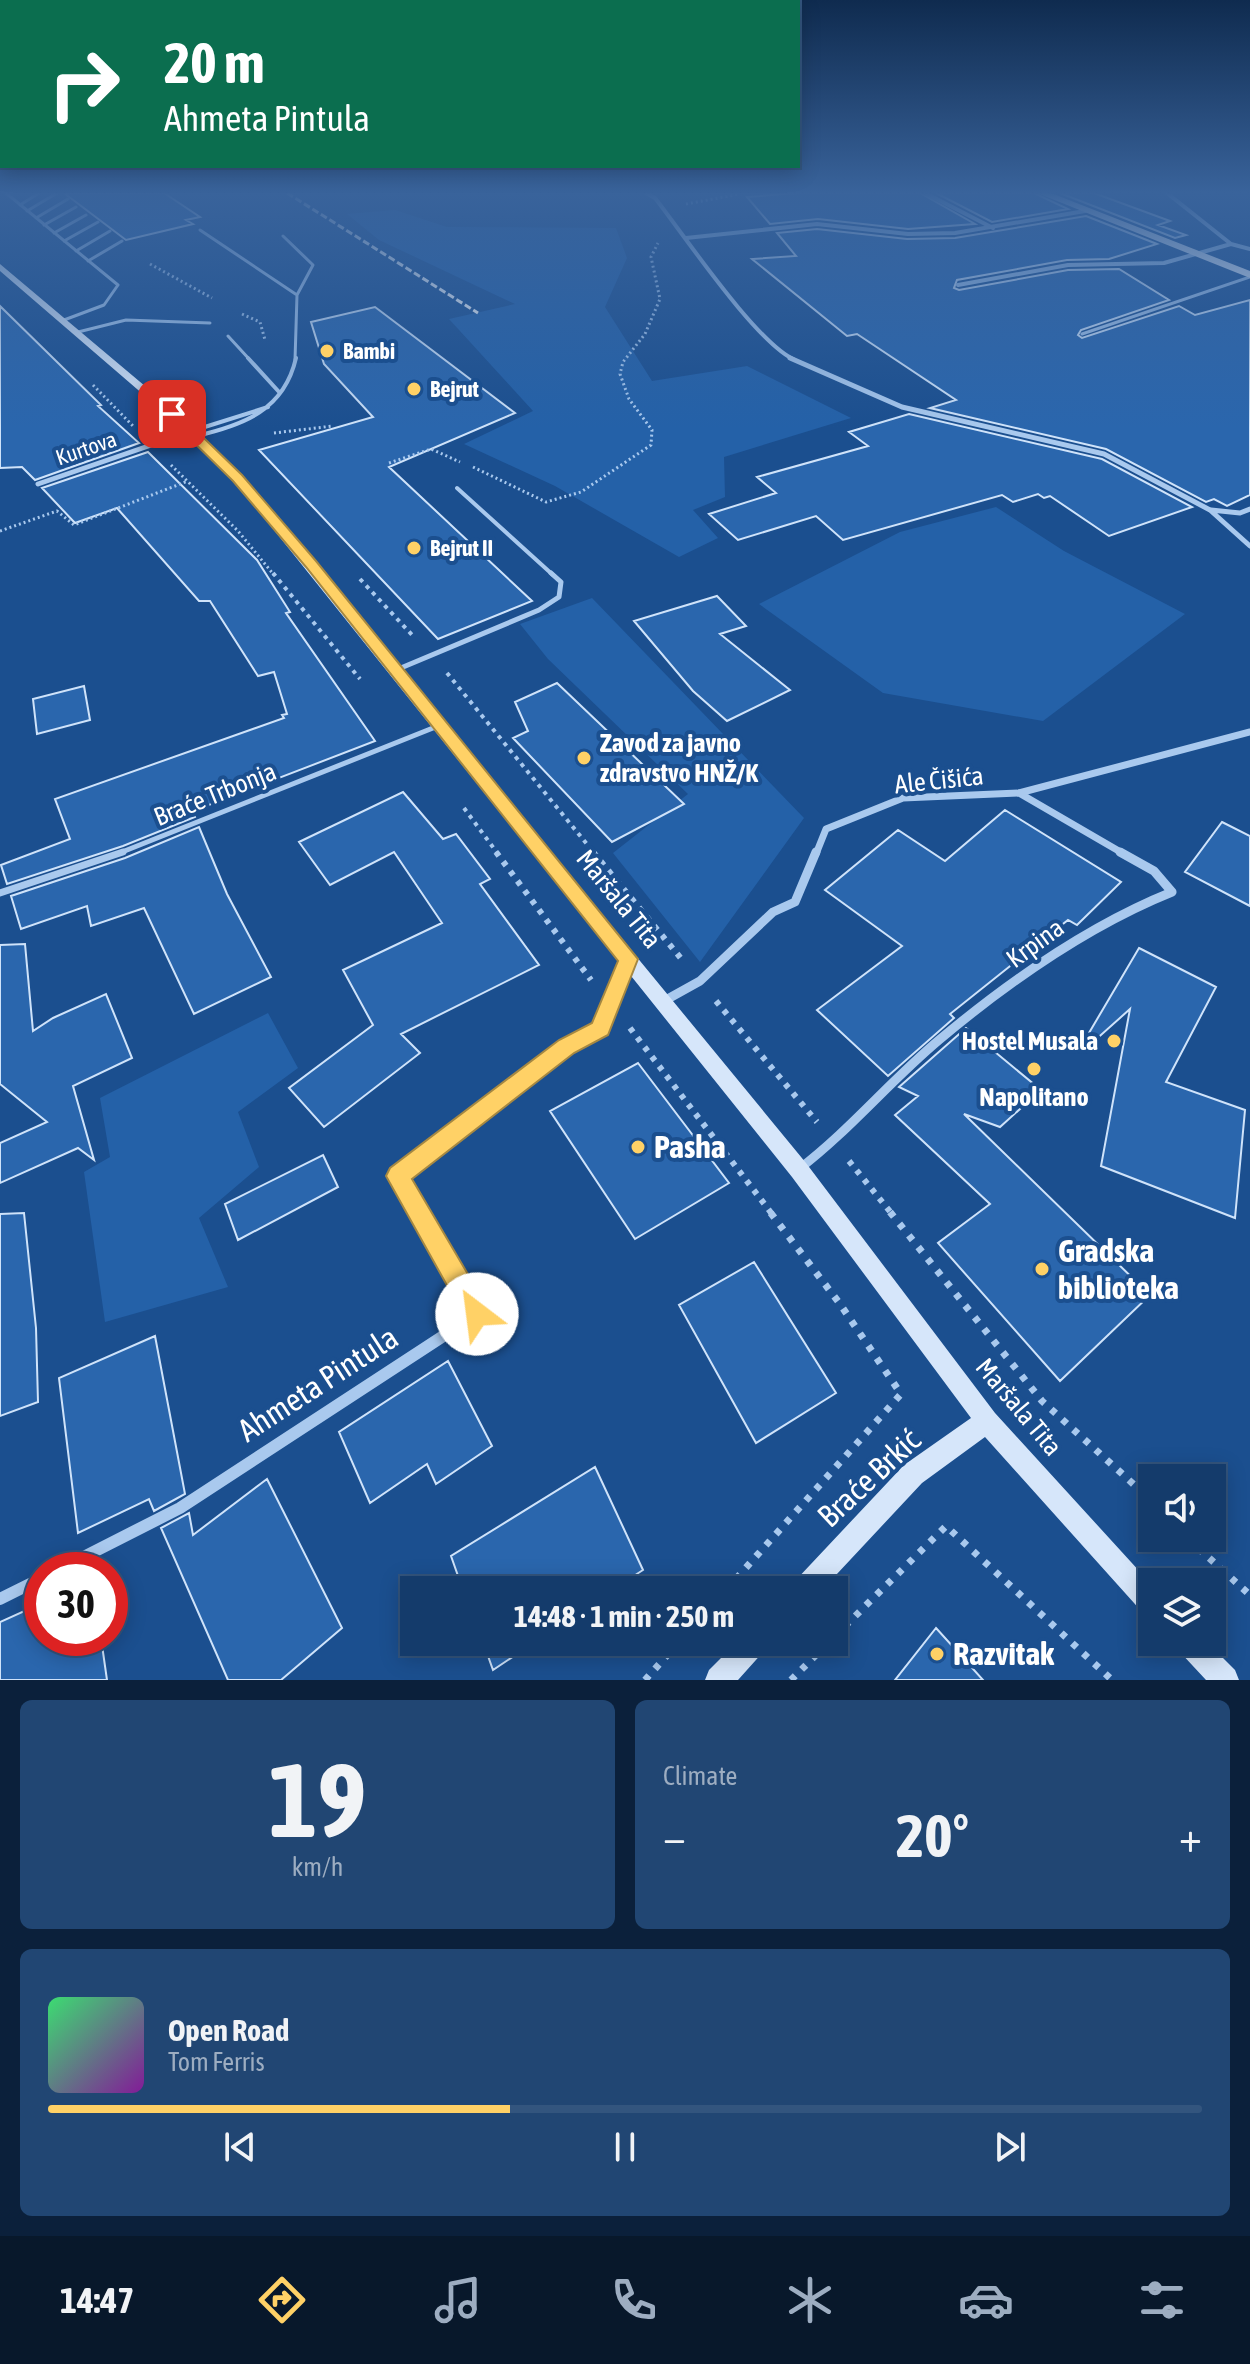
<!DOCTYPE html>
<html lang="en">
<head>
<meta charset="utf-8">
<style>
  :root { --surface:#143b6b; --page:#214673; --text:#f1f3f6; --muted:#9dadc1; --line:#33557e; --accent:#ffd166 }
  body { margin:0; font-family:"Asap Condensed",sans-serif; background:var(--page); color:var(--text); height:100vh; display:flex; flex-direction:column; font-size:30px; white-space:nowrap }
  * { box-sizing:border-box; margin:0 }
  p { font-size:26px; color:var(--muted) }
  .icon { flex:none; width:44px; height:44px; fill:none; stroke:currentColor; stroke-width:2; stroke-linecap:round; stroke-linejoin:round }
  .map { position:relative; height:1680px; overflow:hidden }
  .side { display:flex; flex-direction:column; gap:20px; padding:20px; background:#0b203b; flex:1 }
  .side>* { flex:none }
  .top-card { position:absolute; left:0px; top:0px; width:800px; height:168px; box-shadow:0 4px 20px #0003,0 0 0 2px var(--line); background:#0b6e4f; color:#fff; overflow:hidden }
  .buttons { position:absolute; left:1138px; top:1464px; display:grid; gap:16px }
  .buttons a { display:grid; place-items:center; width:88px; height:88px; border-radius:0px; background:var(--surface); box-shadow:0 4px 20px #0003,0 0 0 2px var(--line); font-size:40px }
  .speed { position:absolute; left:24px; top:1552px; display:flex; gap:16px; font-size:40px; font-weight:700; text-align:center }
  .speed>* { display:grid; place-content:center; width:104px; height:104px; border-radius:50%; background:var(--surface); box-shadow:0 4px 20px #0003,0 0 0 2px var(--line); line-height:1 }
  .speed .limit { border:12px solid #d22; background:#fff; color:#111 }
  .pin { position:absolute; display:grid; place-items:center; width:68px; height:68px; color:#fff; margin:-34px; border-radius:16px; box-shadow:0 4px 12px #0006 }
  .me { position:absolute; width:88px; margin:-44px; rotate:330deg; stroke-linejoin:round; filter:drop-shadow(0 0 6px #0008) }
  .turn { display:flex; align-items:center; gap:28px; height:168px; padding:0 32px; font-size:36px }
  .turn .icon { width:104px; height:104px; stroke-width:2.5 }
  .turn b { display:block; font-size:56px; line-height:68px }
  .big { font-size:60px; font-weight:700; line-height:1.1 }
  .side .card { flex:1; display:flex; flex-direction:column; justify-content:center; gap:12px; min-width:0; padding:0 28px; border-radius:12px; background:var(--page) }
  .side .dial { align-items:center; gap:0 }
  .dial b { font-size:104px; line-height:1 }
  .song { display:flex; align-items:center; gap:24px }
  .cover { width:96px; height:96px; border-radius:12px; background:linear-gradient(135deg,hsl(140 70% 55%),hsl(290 70% 35%)) }
  .played { height:8px; border-radius:4px; background:linear-gradient(90deg,var(--accent) 40%,var(--line) 40%) }
  .keys { display:flex; justify-content:space-around; direction:ltr }
  .heat { display:flex; justify-content:space-between; align-items:center; font-size:44px; direction:ltr }
  .side .tiles { flex:1; display:grid; gap:20px; grid-template-columns:1fr 1fr }
  .card:last-child { grid-column:span 2 }
  .trip { position:absolute; left:400px; top:1576px; width:448px; height:80px; border-radius:0px; background:var(--surface); box-shadow:0 4px 20px #0003,0 0 0 2px var(--line); font-weight:700; line-height:80px; text-align:center }
  .dock { display:flex; height:128px; justify-content:space-around; align-items:center; background:#08182b; color:var(--muted) }
  .dock .icon { width:56px; height:56px }
  .dock .active { color:var(--accent) }
  .dock b { font-size:36px; color:var(--text) }
  .map>svg:first-child { display:block }
  .green { fill:#2461a8 }
  .building { fill:#2a66ad; stroke:#cfe3fa; stroke-width:2 }
  .lines { fill:none; stroke-linecap:round; stroke-linejoin:round }
  .path-far3 { stroke:#a9c9ee; stroke-width:3; stroke-dasharray:2 3; stroke-linecap:butt }
  .path-far2 { stroke:#a9c9ee; stroke-width:4; stroke-dasharray:4 5; stroke-linecap:butt }
  .path-far1 { stroke:#a9c9ee; stroke-width:6; stroke-dasharray:5 7; stroke-linecap:butt }
  .path { stroke:#a9c9ee; stroke-width:7; stroke-dasharray:6 9; stroke-linecap:butt }
  .lane-far3 { stroke:#a9c9ee; stroke-width:3 }
  .lane-far2 { stroke:#a9c9ee; stroke-width:4 }
  .lane-far1 { stroke:#a9c9ee; stroke-width:5 }
  .lane { stroke:#a9c9ee; stroke-width:7 }
  .street-far4 { stroke:#a9c9ee; stroke-width:4 }
  .street-far3 { stroke:#a9c9ee; stroke-width:5 }
  .street-far2 { stroke:#a9c9ee; stroke-width:7 }
  .street-far1 { stroke:#a9c9ee; stroke-width:9 }
  .street { stroke:#a9c9ee; stroke-width:12 }
  .secondary { fill:#d6e6fa; fill-rule:evenodd }
  .primary { fill:#f0f6ff; fill-rule:evenodd }
  .rail { stroke:#fff; stroke-width:3; stroke-dasharray:7 3; stroke-linecap:butt }
  .route { fill:#ffd166; stroke:#a68842; stroke-width:2 }
  .poi-dot { fill:#ffd166; stroke:#1b4f8f; stroke-width:3 }
  .labels { text-anchor:middle; stroke-width:8; stroke-linejoin:round; paint-order:stroke }
  .far-poi-label { font-size:22px; font-weight:bold; fill:#fff; stroke:#1b4f8f; text-anchor:start }
  .far-street-label { font-size:22px; fill:#fff; stroke:#1b4f8f }
  .poi-label { font-size:26px; font-weight:bold; fill:#fff; stroke:#1b4f8f; text-anchor:start }
  .street-label { font-size:26px; fill:#fff; stroke:#1b4f8f }
  .near-poi-label { font-size:32px; font-weight:bold; fill:#fff; stroke:#1b4f8f; text-anchor:start }
  .near-street-label { font-size:32px; fill:#fff; stroke:#1b4f8f }
</style>
</head>
<body>
<div class="map">
<svg width="1250" height="1680" viewBox="0 0 1250 1680">
  <rect width="100%" height="100%" fill="#1b4f8f"/>
  <path class="green" d="M 395,210 L 447,227 L 616,228 L 627,258 L 605,307 L 652,381 L 747,366 L 851,418 L 724,457 L 725,497 L 693,510 L 718,538 L 679,557 L 555,486 L 464,444 L 533,411 L 449,319 L 515,304 L 379,240 L 347,214 Z
    M 996,507 L 1064,551 L 1185,614 L 1043,721 L 883,693 L 759,604 L 900,532 Z
    M 592,598 L 804,818 L 700,962 L 613,853 L 688,794 L 548,659 L 520,624 Z
    M 268,1013 L 298,1068 L 238,1112 L 259,1167 L 199,1218 L 228,1287 L 105,1322 L 84,1172 L 110,1157 L 100,1098 Z"/>
  <path class="building" d="M 64,193 L 164,193 L 200,217 L 186,220 L 193,224 L 126,240 Z
    M 797,193 L 920,193 L 975,224 L 908,229 L 818,219 L 770,224 L 747,197 Z
    M 936,193 L 1034,193 L 1068,209 L 992,222 Z
    M 1060,193 L 1094,193 L 1170,221 L 1158,225 L 1186,235 L 1175,238 Z
    M 1086,216 L 1157,244 L 1109,259 L 1067,260 L 957,280 L 954,288 L 959,290 L 1068,270 L 1119,269 L 1169,300 L 1081,330 L 1078,335 L 1082,338 L 1179,306 L 1195,315 L 1250,300 L 1250,495 L 1227,506 L 1214,499 L 1206,502 L 1106,449 L 930,408 L 956,400 L 857,334 L 847,336 L 752,259 L 796,256 L 777,233 L 817,229 L 907,239 L 955,238 Z
    M 0,306 L 101,405 L 98,406 L 139,443 L 35,480 L 22,467 L 0,468 Z
    M 375,307 L 515,413 L 389,467 L 532,601 L 438,639 L 259,450 L 373,417 L 324,364 L 311,322 Z
    M 909,414 L 1102,459 L 1192,507 L 1109,536 L 1050,496 L 1044,498 L 1038,494 L 1013,502 L 1002,495 L 843,540 L 816,516 L 738,540 L 709,514 L 776,493 L 757,477 L 868,446 L 849,432 Z
    M 148,452 L 257,560 L 290,612 L 286,613 L 375,741 L 193,811 L 195,817 L 123,846 L 7,884 L 1,865 L 70,839 L 55,799 L 284,718 L 282,715 L 287,714 L 274,672 L 258,676 L 210,601 L 199,601 L 117,508 L 75,523 L 42,488 Z
    M 717,596 L 746,626 L 720,634 L 790,690 L 727,721 L 693,691 L 634,621 Z
    M 557,683 L 684,804 L 612,842 L 513,738 L 528,731 L 515,702 Z
    M 84,686 L 90,720 L 37,734 L 33,699 Z
    M 403,792 L 443,839 L 456,834 L 490,879 L 480,884 L 539,965 L 401,1034 L 420,1053 L 324,1127 L 289,1088 L 373,1025 L 343,970 L 442,923 L 394,852 L 330,885 L 299,842 Z
    M 1005,810 L 1121,882 L 1077,925 L 1068,920 L 950,1014 L 954,1018 L 888,1076 L 817,1010 L 902,946 L 825,890 L 898,830 L 945,861 Z
    M 1222,822 L 1250,836 L 1250,906 L 1185,872 Z
    M 199,827 L 227,894 L 271,977 L 194,1014 L 144,908 L 91,926 L 87,906 L 21,929 L 11,896 L 125,858 Z
    M 25,944 L 33,1031 L 53,1018 L 106,994 L 132,1058 L 73,1086 L 94,1160 L 78,1148 L 0,1183 L 0,1143 L 47,1122 L 0,1084 L 0,945 Z
    M 1139,948 L 1216,987 L 1166,1082 L 1245,1110 L 1235,1218 L 1101,1166 L 1130,1009 L 1092,1043 L 1086,1038 Z
    M 966,1028 L 1041,1090 L 1000,1127 L 964,1114 L 1150,1295 L 1060,1381 L 938,1243 L 990,1204 L 895,1115 L 918,1096 L 899,1087 Z
    M 638,1063 L 729,1183 L 635,1239 L 550,1111 Z
    M 323,1155 L 338,1187 L 238,1240 L 225,1204 Z
    M 24,1213 L 36,1328 L 38,1402 L 0,1416 L 0,1214 Z
    M 754,1262 L 836,1393 L 756,1443 L 679,1305 Z
    M 155,1336 L 185,1494 L 154,1511 L 149,1499 L 78,1533 L 59,1378 Z
    M 448,1361 L 492,1446 L 436,1484 L 427,1464 L 370,1503 L 339,1432 Z
    M 595,1467 L 643,1570 L 612,1590 L 463,1590 L 451,1556 Z
    M 267,1479 L 342,1628 L 281,1680 L 228,1680 L 161,1528 L 189,1513 L 193,1535 Z
    M 42,1603 L 42,1638 L 101,1638 L 107,1680 L 0,1680 L 0,1622 Z
    M 936,1628 L 983,1680 L 895,1680 Z
    M 483,1642 L 535,1642 L 493,1670 Z"/>
  <g class="lines">
    <path class="path-far3" d="M 686,204 L 740,194
      M 150,264 L 212,298
      M 242,314 L 260,322 L 265,340
      M 93,385 L 133,426
      M 274,433 L 333,426
      M 389,463 L 431,449 L 460,462
      M 171,465 L 238,531 L 274,575
      M 473,467 L 546,502 L 581,492 L 651,445 L 652,430 L 629,399 L 620,374 L 623,362 L 645,334 L 660,299 L 651,257 L 658,243
      M 0,531 L 57,511 L 74,525 L 188,481"/>
    <path class="path-far2" d="M 273,573 L 360,679
      M 360,579 L 413,636
      M 447,673 L 595,854
      M 464,808 L 498,854"/>
    <path class="path-far1" d="M 496,852 L 591,980
      M 593,852 L 684,962
      M 716,1001 L 817,1122
      M 630,1028 L 772,1214
      M 849,1161 L 892,1214"/>
    <path class="path" d="M 890,1212 L 1042,1401 L 1152,1501
      M 1187,1538 L 1250,1595
      M 726,1590 L 901,1394 L 840,1304 L 770,1212
      M 834,1637 L 946,1526 L 1112,1680
      M 645,1680 L 679,1642
      M 791,1680 L 829,1642"/>
    <path class="lane-far3" d="M 6,193 L 118,285 L 104,305 L 64,320
      M 20,205 L 39,193
      M 27,211 L 57,193
      M 36,218 L 68,199
      M 44,225 L 76,207
      M 200,230 L 297,295 L 295,360
      M 54,233 L 86,215
      M 283,236 L 313,265 L 297,295
      M 64,241 L 98,222
      M 76,251 L 110,231
      M 88,261 L 122,241
      M 78,332 L 126,320 L 210,323
      M 1082,334 L 1250,277
      M 228,336 L 250,360"/>
    <path class="lane-far2" d="M 248,358 L 280,393
      M 192,431 L 268,407
      M 196,436 C 244,425 284,410 296,358
      M 457,488 L 553,575"/>
    <path class="lane-far1" d="M 396,670 L 539,610 L 559,597 L 561,582 L 551,573
      M 117,854 L 438,726"/>
    <path class="lane" d="M 0,893 L 123,852"/>
    <path class="street-far4" d="M 646,193 L 655,198 C 684,235 757,344 795,360
      M 925,193 L 993,228
      M 1167,193 L 1231,244 L 1250,249
      M 686,238 L 817,224 L 908,234 L 955,233 L 1085,211
      M 958,285 L 1068,265 L 1164,263 L 1231,244"/>
    <path class="street-far3" d="M 790,358 L 902,407 L 1104,454 L 1210,510 L 1250,546
      M 38,484 L 192,431
      M 1211,510 L 1240,513 L 1250,509"/>
    <path class="street-far2" d="M 1019,793 L 1124,854
      M 816,854 L 826,829 L 903,798 L 1019,793 L 1250,732"/>
    <path class="street-far1" d="M 664,1001 L 700,981 L 773,912 L 795,902 L 816,852
      M 799,1169 C 850,1130 890,1081 939,1040 C 1007,983 1090,925 1172,892 L 1154,871 L 1120,852
      M 420,1214 L 398,1176 L 566,1047 L 600,1029 L 628,961"/>
    <path class="street" d="M 58,1570 L 180,1508 L 477,1314 L 419,1212
      M 0,1599 L 42,1578"/>
    <path class="secondary" d="M 0,264 L 196,429 L 250,486 L 806,1163 L 995,1413 L 1152,1585 L 1152,1617 L 1143,1613 L 985,1437 L 922,1483 L 822,1590 L 791,1590 L 795,1581 L 904,1465 L 971,1418 L 792,1177 L 242,490 L 188,433 L 0,271 Z
      M 737,1642 L 768,1642 L 764,1651 L 738,1680 L 705,1680 L 709,1670 Z
      M 1175,1642 L 1207,1642 L 1235,1670 L 1239,1680 L 1206,1680 L 1179,1651 Z"/>
    <path class="primary" d="M 1037,193 L 1051,193 L 1250,271 L 1250,278 Z"/>
    <path class="rail" d="M 287,193 L 478,313"/>
  </g>
  <linearGradient id="sky" x2="0" y2="1"><stop stop-color="#0f2b4f"/><stop offset="0.45" stop-color="#39639b"/><stop offset="1" stop-color="#39639b" stop-opacity="0"/></linearGradient>
  <rect width="1250" height="428" fill="url(#sky)"/>
  <path class="route" d="M 168,411 L 176,411 L 242,475 L 316,561 L 638,959 L 608,1035 L 574,1053 L 412,1179 L 486,1305 L 490,1314 L 486,1323 L 477,1326 L 468,1323 L 386,1176 L 390,1168 L 559,1040 L 592,1023 L 618,961 L 306,567 L 233,481 L 168,417 Z"/>
  <g class="poi-dot">
    <circle cx="327" cy="351" r="8"/>
    <circle cx="414" cy="389" r="8"/>
    <circle cx="414" cy="548" r="8"/>
    <circle cx="584" cy="758" r="8"/>
    <circle cx="1114" cy="1041" r="8"/>
    <circle cx="1034" cy="1069" r="8"/>
    <circle cx="638" cy="1147" r="8"/>
    <circle cx="1042" cy="1269" r="8"/>
    <circle cx="937" cy="1654" r="8"/>
  </g>
  <g class="labels">
    <g class="far-poi-label">
      <text x="343" y="359">Bambi</text>
      <text x="430" y="397">Bejrut</text>
      <text x="430" y="556">Bejrut II</text>
    </g>
    <g class="far-street-label">
      <text transform="translate(86 448) rotate(-19)" y="8">Kurtova</text>
    </g>
    <g class="poi-label">
      <text x="600" y="752">Zavod za javno<tspan x="600" dy="30">zdravstvo HNŽ/K</tspan></text>
      <text x="1098" y="1050" text-anchor="end">Hostel Musala</text>
      <text x="1034" y="1106" text-anchor="middle">Napolitano</text>
    </g>
    <g class="street-label">
      <text transform="translate(939 780) rotate(-6)" y="9">Ale Čišića</text>
      <text transform="translate(215 794) rotate(-22)" y="9">Braće Trbonja</text>
      <text transform="translate(619 899) rotate(51)" y="9">Maršala Tita</text>
      <text transform="translate(1035 943) rotate(-36)" y="9">Krpina</text>
      <text transform="translate(1019 1407) rotate(50)" y="9">Maršala Tita</text>
    </g>
    <g class="near-poi-label">
      <text x="654" y="1158">Pasha</text>
      <text x="1058" y="1262">Gradska<tspan x="1058" dy="37">biblioteka</tspan></text>
      <text x="953" y="1665">Razvitak</text>
    </g>
    <g class="near-street-label">
      <text transform="translate(318 1384) rotate(-33)" y="11">Ahmeta Pintula</text>
      <text transform="translate(869 1478) rotate(-43)" y="11">Braće Brkić</text>
    </g>
  </g>
</svg>
<div class="buttons">
<a><svg class="icon" aria-label="sound" viewBox="0 0 24 24"><path d="M4 9h4l5-4v14l-5-4H4zM17 9q2 3 0 6"/></svg></a>
<a><svg class="icon" aria-label="layers" viewBox="0 0 24 24"><path d="M12 4l9 5-9 5-9-5zM3 14l9 5 9-5"/></svg></a>
</div>
<div class="speed"><div class="limit">30</div></div>
<div class="pin" style="left:172px;top:414px;background:#d93025"><svg class="icon" aria-label="arrive" viewBox="0 0 24 24"><path d="M6 21V4h12l-3 4 3 4H6"/></svg></div>
<svg class="me" style="left:477px;top:1314px" viewBox="-20 -20 40 40"><circle r="19" fill="#fff"/><path d="M0-13L10 11 0 6-10 11z" fill="#ffd166"/></svg>
<div class="trip">14:48 · 1 min · 250 m</div>
<div class="top-card">
<div class="turn"><svg class="icon" aria-label="right" viewBox="0 0 24 24"><path d="M7 20v-9h11M14 6l5 5-5 5"/></svg><div><b>20 m</b>Ahmeta Pintula</div></div>
</div>
</div>
<section class="side">
<div class="tiles">
<div class="card dial"><b>19</b><p>km/h</p></div>
<div class="card"><p>Climate</p>
<div class="heat"><a>−</a><b class="big">20°</b><a>+</a></div>
</div>
<div class="card">
<div class="song"><i class="cover"></i><div><b>Open Road</b><p>Tom Ferris</p></div></div>
<div class="played"></div>
<div class="keys"><svg class="icon" aria-label="previous" viewBox="0 0 24 24"><path d="M18 5L8 12l10 7zM5 5v14"/></svg><svg class="icon" aria-label="pause" viewBox="0 0 24 24"><path d="M8 5v14M16 5v14"/></svg><svg class="icon" aria-label="next" viewBox="0 0 24 24"><path d="M6 5l10 7-10 7zM19 5v14"/></svg></div>
</div>
</div>
</section>
<nav class="dock">
<b>14:47</b>
<svg class="icon active" aria-label="directions" viewBox="0 0 24 24"><path d="M12 3l9 9-9 9-9-9zM9 14v-3h6M13 9l2 2-2 2"/></svg>
<svg class="icon" aria-label="music" viewBox="0 0 24 24"><path d="M9 18V5l10-2v13"/><circle cx="6" cy="18" r="3"/><circle cx="16" cy="16" r="3"/></svg>
<svg class="icon" aria-label="phone" viewBox="0 0 24 24"><path d="M5 4h4l2 5-3 2q2 4 5 5l2-3 5 2v4C11 20 4 13 5 4z"/></svg>
<svg class="icon" aria-label="climate" viewBox="0 0 24 24"><path d="M12 3v18M4 7l16 10M4 17L20 7"/></svg>
<svg class="icon" aria-label="car" viewBox="0 0 24 24"><path d="M5 17H2v-5l4-1 3-4h7l3 4 3 1v5h-3M9 17h6M6 11h13"/><circle cx="7" cy="17" r="2"/><circle cx="17" cy="17" r="2"/></svg>
<svg class="icon" aria-label="filters" viewBox="0 0 24 24"><path d="M4 7h16M4 17h16"/><circle cx="9" cy="7" r="2"/><circle cx="15" cy="17" r="2"/></svg>
</nav>
</body>
</html>
